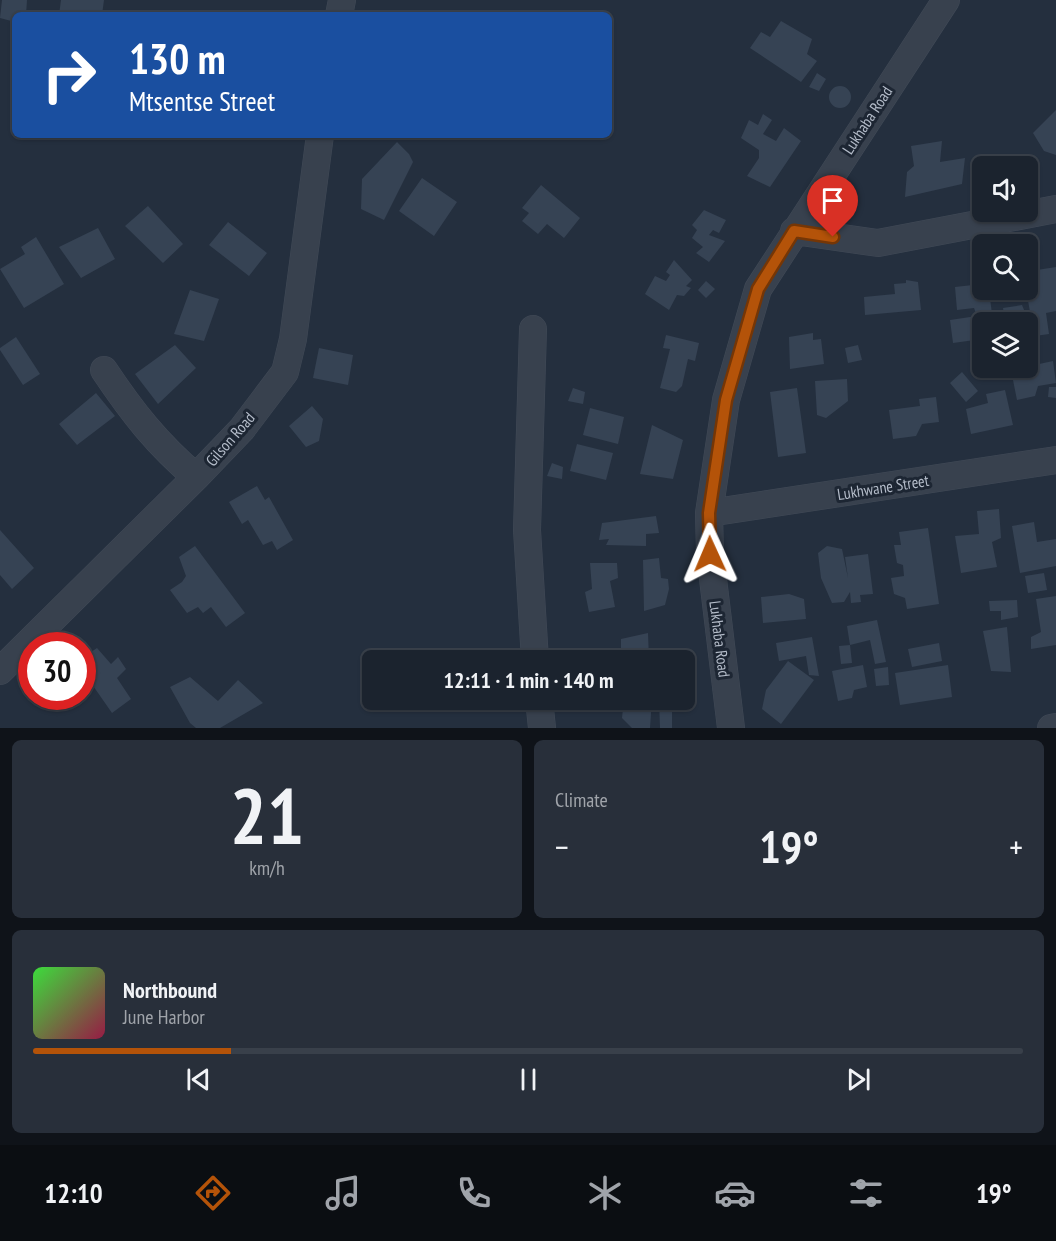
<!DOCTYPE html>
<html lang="en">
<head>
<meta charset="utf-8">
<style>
  :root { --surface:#1b232e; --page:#282f3a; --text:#f1f3f6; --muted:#a0a4aa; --line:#39404a; --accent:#b45309 }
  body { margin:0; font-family:"PT Sans Narrow",sans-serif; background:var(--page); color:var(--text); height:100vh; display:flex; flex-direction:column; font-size:22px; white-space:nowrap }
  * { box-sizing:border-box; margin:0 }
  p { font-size:20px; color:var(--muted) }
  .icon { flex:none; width:33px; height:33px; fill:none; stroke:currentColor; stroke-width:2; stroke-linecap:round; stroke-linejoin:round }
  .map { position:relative; height:728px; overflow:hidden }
  .drawer { display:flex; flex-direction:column; gap:12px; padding:12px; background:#0f1319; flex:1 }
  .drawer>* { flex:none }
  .top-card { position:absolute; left:12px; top:12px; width:600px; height:126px; border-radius:9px; box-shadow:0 2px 4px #0004,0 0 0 2px var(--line); background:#1a4fa0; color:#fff; overflow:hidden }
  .fabs { position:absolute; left:972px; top:156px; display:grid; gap:12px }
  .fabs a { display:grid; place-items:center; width:66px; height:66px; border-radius:9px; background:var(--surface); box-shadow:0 2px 4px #0004,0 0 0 2px var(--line); font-size:30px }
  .speed { position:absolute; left:18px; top:632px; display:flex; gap:12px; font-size:30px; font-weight:700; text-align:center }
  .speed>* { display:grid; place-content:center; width:78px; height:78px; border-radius:50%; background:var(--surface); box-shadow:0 2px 4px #0004,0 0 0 2px var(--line); line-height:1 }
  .speed .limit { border:9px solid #d22; background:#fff; color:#111 }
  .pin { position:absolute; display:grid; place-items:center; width:51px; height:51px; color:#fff; margin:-62px -26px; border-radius:50% 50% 50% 0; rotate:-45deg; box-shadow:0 0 6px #0007 }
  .pin .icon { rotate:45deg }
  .me { position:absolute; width:66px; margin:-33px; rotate:359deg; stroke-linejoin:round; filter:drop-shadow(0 0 4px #0008) }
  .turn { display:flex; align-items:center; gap:21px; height:126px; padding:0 18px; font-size:27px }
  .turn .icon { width:78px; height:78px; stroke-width:2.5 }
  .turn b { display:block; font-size:42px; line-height:51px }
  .big { font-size:45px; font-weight:600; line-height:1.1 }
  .drawer .widget { flex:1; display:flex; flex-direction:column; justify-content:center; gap:9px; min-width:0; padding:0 21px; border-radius:9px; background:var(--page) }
  .drawer .dial { align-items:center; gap:0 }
  .dial b { font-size:78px; line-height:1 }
  .song { display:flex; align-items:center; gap:18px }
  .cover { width:72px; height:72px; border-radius:9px; background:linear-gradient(135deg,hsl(120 70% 55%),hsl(340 70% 35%)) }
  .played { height:6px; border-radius:3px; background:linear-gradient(90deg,var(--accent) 20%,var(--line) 20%) }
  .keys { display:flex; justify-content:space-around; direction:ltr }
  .heat { display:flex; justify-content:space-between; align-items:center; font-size:33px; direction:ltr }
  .drawer .tiles { flex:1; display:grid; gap:12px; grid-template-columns:1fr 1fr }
  .widget:last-child { grid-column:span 2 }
  .trip { position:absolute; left:362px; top:650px; width:333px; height:60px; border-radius:9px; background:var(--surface); box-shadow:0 2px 4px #0004,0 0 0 2px var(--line); font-weight:600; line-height:60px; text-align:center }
  .tabs { display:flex; height:96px; justify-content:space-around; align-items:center; background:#0b0e12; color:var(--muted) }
  .tabs .icon { width:42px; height:42px }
  .tabs .on { color:var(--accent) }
  .tabs b { font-size:27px; color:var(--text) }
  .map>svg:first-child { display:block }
  .building { fill:#364354 }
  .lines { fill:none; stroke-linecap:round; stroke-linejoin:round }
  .minor-casing { stroke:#414a57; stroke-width:28 }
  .minor { stroke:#38414e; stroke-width:27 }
  .route-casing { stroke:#753606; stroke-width:15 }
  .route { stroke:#b45309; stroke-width:10 }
  .labels { text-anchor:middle; stroke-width:6; stroke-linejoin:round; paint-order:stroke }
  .street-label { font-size:16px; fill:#b4bcc9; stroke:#1d2633 }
</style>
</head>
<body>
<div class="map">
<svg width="1056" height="728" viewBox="0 0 1056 728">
  <rect width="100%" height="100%" fill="#242f3e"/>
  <path class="building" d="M 2,0 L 27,0 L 26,15 L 15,15 L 15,22 L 0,18 Z
    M 61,0 L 104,0 L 102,15 L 59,15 Z
    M 781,21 L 812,39 L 807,54 L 817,61 L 801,82 L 750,48 L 761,32 L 770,37 Z
    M 817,73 L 826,79 L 819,91 L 809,87 Z
    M829 97a11 11 0 1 1 22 0a11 11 0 1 1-22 0Z
    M 1056,110 L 1056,155 L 1044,151 L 1033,133 Z
    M 763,114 L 772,120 L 763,134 L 776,141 L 784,128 L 801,141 L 770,187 L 747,176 L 759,158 L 759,150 L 741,138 L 749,120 L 758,125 Z
    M 942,141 L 940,162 L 965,158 L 962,184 L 905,197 L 907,172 L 914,166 L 911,146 Z
    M 397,142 L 409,154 L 413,162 L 384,220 L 361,209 L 362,179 Z
    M 422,178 L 457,202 L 434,236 L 399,211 Z
    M 541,185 L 580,218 L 564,238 L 547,224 L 538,234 L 522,221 L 529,213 L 522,208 Z
    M 148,206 L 183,244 L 163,263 L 125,226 Z
    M 704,210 L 726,220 L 719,233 L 713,230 L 709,235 L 725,241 L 709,262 L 696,253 L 703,247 L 692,238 L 697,230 L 692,225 Z
    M 228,222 L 267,253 L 249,276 L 209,245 Z
    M 98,228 L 115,259 L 81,278 L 59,247 Z
    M 36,237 L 64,284 L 24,308 L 0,269 L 25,254 L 21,247 Z
    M 674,260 L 692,280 L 686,286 L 691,288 L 684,296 L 677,295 L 669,310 L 645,294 L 655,276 L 666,281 L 670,275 L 666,272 Z
    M 1056,267 L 1056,311 L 1046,313 L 1049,334 L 1028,337 L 1028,322 L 1005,322 L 1003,308 L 1022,305 L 1027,317 L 1031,317 L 1026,290 L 1029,276 L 1037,270 Z
    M 906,280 L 918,282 L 921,310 L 865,315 L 864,297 L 895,294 L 894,284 L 906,283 Z
    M 706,281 L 715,289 L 706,298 L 698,290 Z
    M 982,284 L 982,290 L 989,290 L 993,322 L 982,322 L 982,339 L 953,343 L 950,320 L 977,316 L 974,308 L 957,310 L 955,287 Z
    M 190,290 L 219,299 L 204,341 L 174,334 Z
    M 1003,290 L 1023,290 L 1023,296 L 1004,297 Z
    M 813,333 L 813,340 L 821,339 L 824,364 L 790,369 L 789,337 Z
    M 666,335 L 699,343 L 695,361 L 688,359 L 682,386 L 676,392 L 660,388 L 670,349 L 663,348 Z
    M 16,337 L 40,374 L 23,385 L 0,350 L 0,348 Z
    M 175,345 L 196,368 L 158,404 L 135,374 Z
    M 858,345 L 862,360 L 848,363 L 845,348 Z
    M 319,348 L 353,355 L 348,385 L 313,378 Z
    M 1053,361 L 1056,383 L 1038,386 L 1035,396 L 1017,400 L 1011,370 Z
    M 962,372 L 978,391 L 966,402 L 950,383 Z
    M 847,379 L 848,401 L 826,418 L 817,415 L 815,381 Z
    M 1049,387 L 1056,387 L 1056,398 L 1048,397 Z
    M 573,388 L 585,392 L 583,404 L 568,401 Z
    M 797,388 L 806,453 L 778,457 L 770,392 Z
    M 1005,390 L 1013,425 L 971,434 L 966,409 L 988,403 L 986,394 Z
    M 96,393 L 115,416 L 77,445 L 59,424 Z
    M 936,397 L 939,422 L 922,424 L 916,436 L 893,439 L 889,410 L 920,406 L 919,399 Z
    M 312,406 L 323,419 L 319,441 L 306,447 L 289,426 Z
    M 590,408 L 624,417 L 618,444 L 583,435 Z
    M 652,425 L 683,440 L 673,479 L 640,474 Z
    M 577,444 L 613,453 L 606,480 L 570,471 Z
    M 552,463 L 563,467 L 562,479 L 547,476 Z
    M 257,486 L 265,500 L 269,497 L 293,540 L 277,550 L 272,541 L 263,545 L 248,520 L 242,524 L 229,502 Z
    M 999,509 L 1001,538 L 992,542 L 997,567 L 961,573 L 955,536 L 979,534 L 977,511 Z
    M 656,516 L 659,533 L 646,534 L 646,546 L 606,545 L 609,539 L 599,540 L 602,523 Z
    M 1034,522 L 1037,542 L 1056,539 L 1056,566 L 1020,573 L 1012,526 Z
    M 928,528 L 939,604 L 907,609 L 905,598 L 894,594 L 891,578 L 904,576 L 903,565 L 897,563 L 894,545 L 901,545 L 899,532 Z
    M 0,530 L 34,568 L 12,589 L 0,575 Z
    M 195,546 L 245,613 L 226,627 L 211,607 L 203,613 L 198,607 L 187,613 L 170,590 L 182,582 L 186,576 L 179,557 Z
    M 827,546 L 842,549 L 848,578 L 845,557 L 868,554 L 873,594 L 860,595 L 861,602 L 851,603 L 850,592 L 844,602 L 832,603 L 821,578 L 818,553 Z
    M 659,558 L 661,578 L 668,579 L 669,589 L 665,605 L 644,611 L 643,560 Z
    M 590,563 L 617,563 L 618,578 L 610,581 L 615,607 L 589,612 L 585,592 L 592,589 Z
    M 1044,573 L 1047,590 L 1028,593 L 1025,576 Z
    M 789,594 L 804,599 L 806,619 L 763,623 L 761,597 Z
    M 1056,596 L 1056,645 L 1031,649 L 1031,637 L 1041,632 L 1036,599 Z
    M 1017,600 L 1018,617 L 1001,620 L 1001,611 L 990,611 L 989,601 Z
    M 877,620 L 886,662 L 875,664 L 870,640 L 850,645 L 847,626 Z
    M 1007,627 L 1011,672 L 991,671 L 983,631 Z
    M 648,633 L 649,660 L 621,660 L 621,639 Z
    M 812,637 L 819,676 L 809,675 L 806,656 L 779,661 L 776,643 Z
    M 939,643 L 942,661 L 912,667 L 908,649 Z
    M 850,645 L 852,663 L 841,664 L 839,646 Z
    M 97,648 L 111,664 L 118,657 L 126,669 L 117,678 L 131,699 L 112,713 L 82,670 L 82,658 Z
    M 788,661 L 814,680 L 781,724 L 762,709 L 766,690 Z
    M 863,665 L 867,687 L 854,690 L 852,698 L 838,701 L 832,671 Z
    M 948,665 L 952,697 L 900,705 L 895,673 Z
    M 888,667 L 889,685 L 876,686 L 874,669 Z
    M 190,677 L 218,701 L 238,680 L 263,703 L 220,728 L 196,728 L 190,723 L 170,687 Z
    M 631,699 L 647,699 L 647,701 L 652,699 L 650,728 L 632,728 L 622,718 L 623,709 L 631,704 Z
    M 659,699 L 672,699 L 672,728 L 660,728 Z"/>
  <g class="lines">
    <g class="minor-casing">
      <path id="minor" d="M 339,15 L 342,0
        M 794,231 L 878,243 L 1056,209
        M 533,329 L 527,530 L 535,660
        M 104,370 C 132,412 157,444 196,477
        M 709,513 L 1056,460
        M 0,671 L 196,477 L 242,429 L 285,372 L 293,339 L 320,135
        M 539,699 L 542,728
        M 731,728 L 710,554 L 709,513 L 726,400 L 758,289 L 946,0
        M 1051,728 L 1056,727"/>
    </g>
    <use href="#minor" class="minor"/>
  </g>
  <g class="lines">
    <g class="route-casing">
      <path id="route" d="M 710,554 L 709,513 L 726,400 L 758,289 L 794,231 L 833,237"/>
    </g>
    <use href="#route" class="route"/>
  </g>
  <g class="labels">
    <g class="street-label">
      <text transform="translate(867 120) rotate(-57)" y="6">Lukhaba Road</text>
      <text transform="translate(230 439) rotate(-49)" y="6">Gilson Road</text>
      <text transform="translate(883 487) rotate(-9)" y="6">Lukhwane Street</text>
      <text transform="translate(720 639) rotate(83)" y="6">Lukhaba Road</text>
    </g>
  </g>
</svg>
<div class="fabs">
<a><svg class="icon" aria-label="sound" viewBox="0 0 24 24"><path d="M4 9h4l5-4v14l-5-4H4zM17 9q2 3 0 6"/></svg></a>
<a><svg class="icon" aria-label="search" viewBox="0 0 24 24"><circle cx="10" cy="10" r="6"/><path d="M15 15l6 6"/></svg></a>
<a><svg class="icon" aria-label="layers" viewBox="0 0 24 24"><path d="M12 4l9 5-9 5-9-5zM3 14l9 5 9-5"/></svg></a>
</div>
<div class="speed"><div class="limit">30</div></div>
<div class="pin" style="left:833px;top:237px;background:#d93025"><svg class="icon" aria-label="arrive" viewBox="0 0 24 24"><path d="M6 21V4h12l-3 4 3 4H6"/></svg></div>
<svg class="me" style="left:710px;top:554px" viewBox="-20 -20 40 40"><path d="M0-17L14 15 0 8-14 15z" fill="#b45309" stroke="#fff" stroke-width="4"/></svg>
<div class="trip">12:11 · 1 min · 140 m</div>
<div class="top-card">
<div class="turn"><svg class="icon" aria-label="right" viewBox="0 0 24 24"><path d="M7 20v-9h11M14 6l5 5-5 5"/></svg><div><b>130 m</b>Mtsentse Street</div></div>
</div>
</div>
<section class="drawer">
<div class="tiles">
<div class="widget dial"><b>21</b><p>km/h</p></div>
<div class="widget"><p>Climate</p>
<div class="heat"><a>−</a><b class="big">19°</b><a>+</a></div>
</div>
<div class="widget">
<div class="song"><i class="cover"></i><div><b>Northbound</b><p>June Harbor</p></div></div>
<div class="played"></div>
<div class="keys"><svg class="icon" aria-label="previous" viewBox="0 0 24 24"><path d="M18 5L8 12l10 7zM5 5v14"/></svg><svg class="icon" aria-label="pause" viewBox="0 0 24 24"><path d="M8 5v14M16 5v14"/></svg><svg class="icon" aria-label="next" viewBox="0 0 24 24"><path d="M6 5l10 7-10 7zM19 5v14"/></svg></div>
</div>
</div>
</section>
<nav class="tabs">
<b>12:10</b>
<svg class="icon on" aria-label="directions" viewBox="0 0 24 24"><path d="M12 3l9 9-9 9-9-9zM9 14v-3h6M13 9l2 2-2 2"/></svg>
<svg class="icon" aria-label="music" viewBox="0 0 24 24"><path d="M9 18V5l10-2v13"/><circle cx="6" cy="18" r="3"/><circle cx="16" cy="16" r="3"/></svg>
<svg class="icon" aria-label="phone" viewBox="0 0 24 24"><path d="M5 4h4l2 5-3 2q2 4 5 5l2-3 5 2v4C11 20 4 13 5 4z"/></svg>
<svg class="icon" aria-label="climate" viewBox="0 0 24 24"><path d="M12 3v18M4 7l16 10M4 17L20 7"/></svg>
<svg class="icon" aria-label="car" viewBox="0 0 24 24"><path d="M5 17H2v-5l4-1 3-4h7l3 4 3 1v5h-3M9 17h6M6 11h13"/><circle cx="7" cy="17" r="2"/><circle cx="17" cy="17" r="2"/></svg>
<svg class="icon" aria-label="filters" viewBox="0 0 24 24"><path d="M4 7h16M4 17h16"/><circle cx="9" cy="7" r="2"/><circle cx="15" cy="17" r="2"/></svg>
<b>19°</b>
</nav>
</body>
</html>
